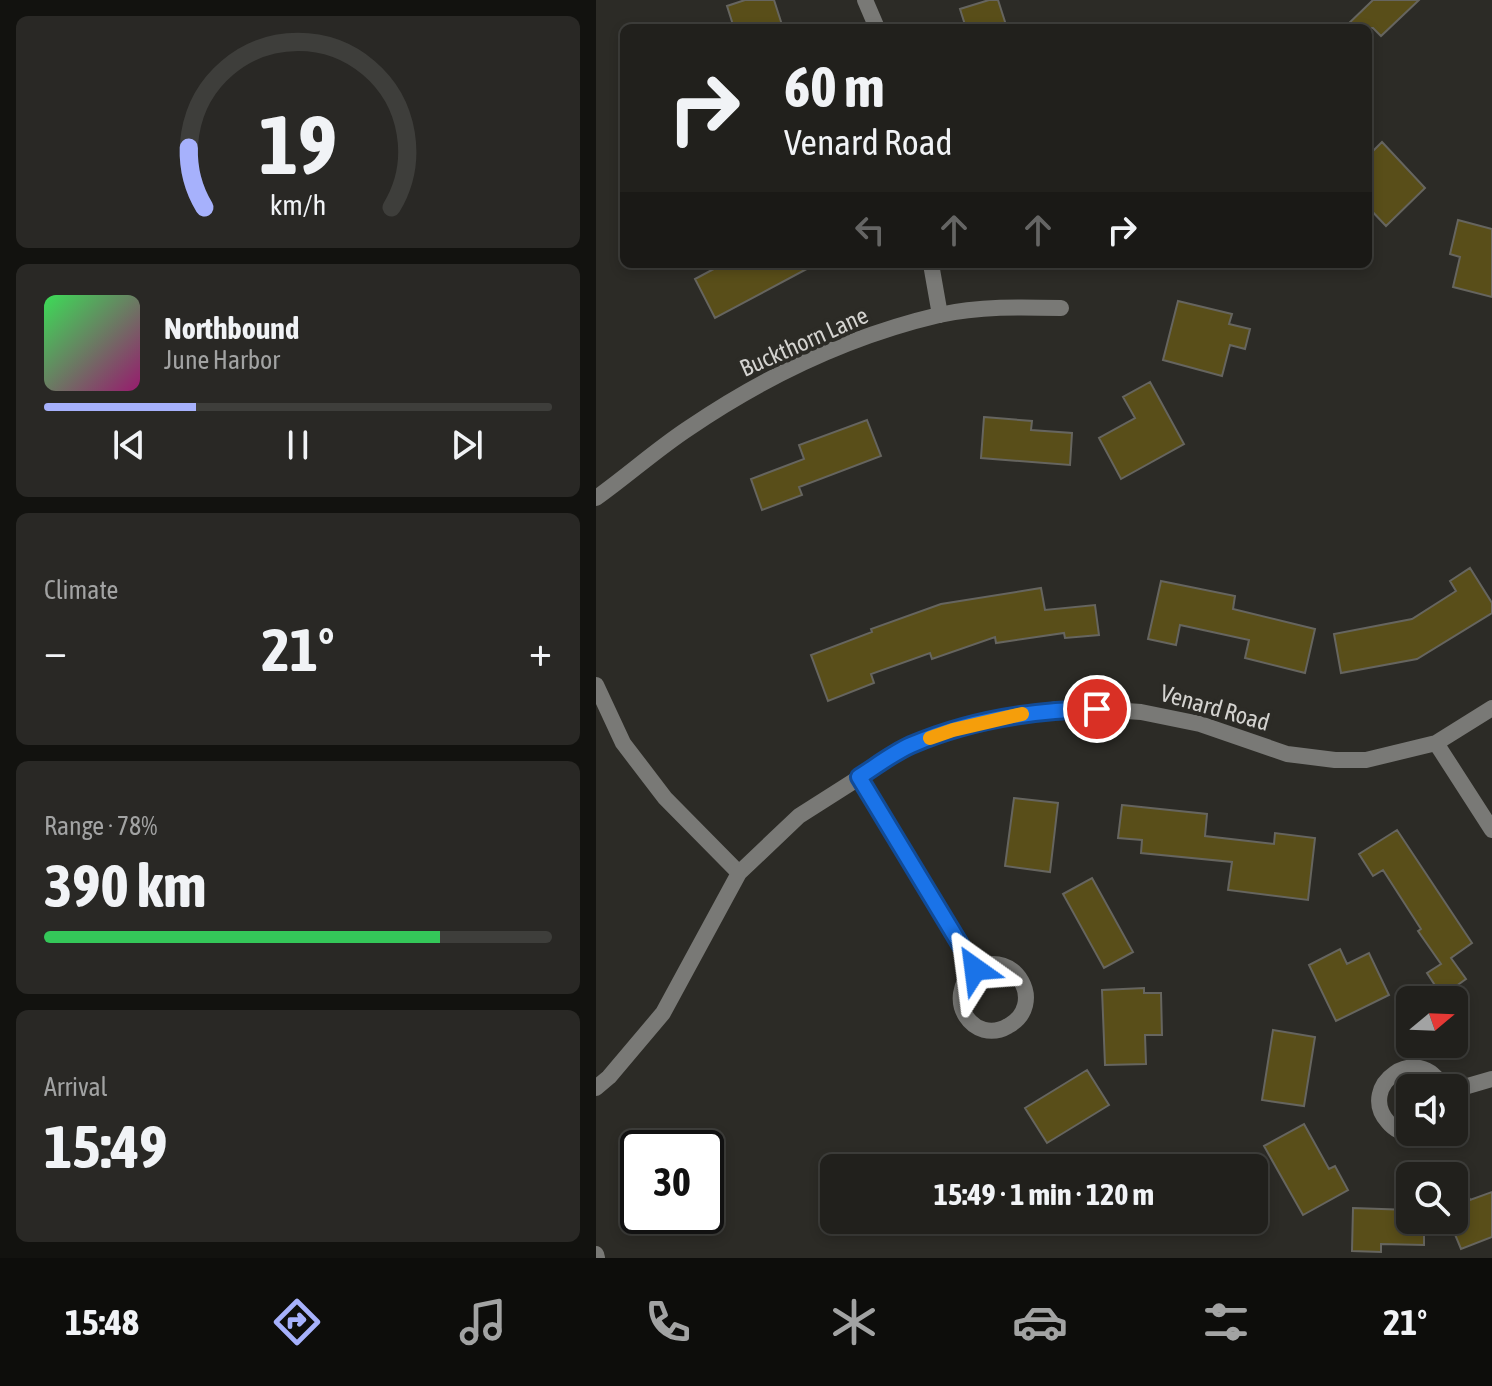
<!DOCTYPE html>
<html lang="en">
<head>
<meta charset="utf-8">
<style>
  :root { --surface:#21201c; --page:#292825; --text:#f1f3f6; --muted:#a2a3a3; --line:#3e3e3b; --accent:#a6b1fc }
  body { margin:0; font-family:"Asap Condensed",sans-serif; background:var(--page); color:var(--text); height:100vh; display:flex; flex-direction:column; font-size:30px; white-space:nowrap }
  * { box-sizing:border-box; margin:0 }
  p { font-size:26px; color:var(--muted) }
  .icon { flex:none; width:44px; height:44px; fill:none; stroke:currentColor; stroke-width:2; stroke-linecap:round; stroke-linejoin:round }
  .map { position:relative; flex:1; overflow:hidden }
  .side { display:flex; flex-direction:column; gap:16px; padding:16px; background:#12120f; width:596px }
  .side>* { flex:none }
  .hud { position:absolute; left:24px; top:24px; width:752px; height:244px; border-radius:12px; box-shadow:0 4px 12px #0003,0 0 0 2px var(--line); background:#21201c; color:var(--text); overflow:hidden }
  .needle { width:52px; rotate:71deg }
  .buttons { position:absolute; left:800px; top:986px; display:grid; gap:16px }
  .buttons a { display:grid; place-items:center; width:72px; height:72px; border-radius:12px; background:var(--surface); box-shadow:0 4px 12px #0003,0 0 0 2px var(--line); font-size:40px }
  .speed { position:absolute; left:24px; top:1130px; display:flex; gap:16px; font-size:40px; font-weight:700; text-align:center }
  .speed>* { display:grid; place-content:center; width:104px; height:104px; border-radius:50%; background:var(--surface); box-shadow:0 4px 12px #0003,0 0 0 2px var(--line); line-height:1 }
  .speed .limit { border:4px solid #111; border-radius:12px; background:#fff; color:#111 }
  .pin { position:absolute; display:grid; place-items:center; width:68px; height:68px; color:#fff; margin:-34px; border:4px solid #fff; border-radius:50%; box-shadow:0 2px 8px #0007 }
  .me { position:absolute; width:88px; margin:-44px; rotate:329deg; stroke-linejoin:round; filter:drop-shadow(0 0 6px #0008) }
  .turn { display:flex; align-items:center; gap:28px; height:168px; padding:0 32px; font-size:36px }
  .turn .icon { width:104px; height:104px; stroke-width:2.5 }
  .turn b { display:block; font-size:56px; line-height:68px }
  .lanes { display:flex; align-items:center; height:76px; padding:0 32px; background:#0003; justify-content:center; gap:40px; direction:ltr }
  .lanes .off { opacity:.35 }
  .big { font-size:60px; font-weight:700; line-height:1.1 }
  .side .widget { flex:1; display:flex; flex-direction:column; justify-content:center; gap:12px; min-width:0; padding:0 28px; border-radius:12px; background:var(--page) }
  .side .dial { align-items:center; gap:0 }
  .dial svg { height:208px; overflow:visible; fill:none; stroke:var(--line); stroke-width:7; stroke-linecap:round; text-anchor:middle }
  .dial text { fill:var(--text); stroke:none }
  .song { display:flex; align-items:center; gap:24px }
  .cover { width:96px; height:96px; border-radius:12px; background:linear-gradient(135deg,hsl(130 70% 55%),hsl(320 70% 35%)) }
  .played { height:8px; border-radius:4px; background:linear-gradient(90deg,var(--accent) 30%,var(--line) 30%) }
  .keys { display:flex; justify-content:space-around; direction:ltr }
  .heat { display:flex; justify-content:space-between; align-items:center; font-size:44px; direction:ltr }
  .charge { height:12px; border-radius:6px; background:linear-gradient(90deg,#34c759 78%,var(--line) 0) }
  .trip { position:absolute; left:224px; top:1154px; width:448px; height:80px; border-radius:12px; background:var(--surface); box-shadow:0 4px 12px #0003,0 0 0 2px var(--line); font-weight:700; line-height:80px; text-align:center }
  .dock { display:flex; height:128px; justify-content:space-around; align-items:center; background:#0d0d0b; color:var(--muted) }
  .dock .icon { width:56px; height:56px }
  .dock .selected { color:var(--accent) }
  .dock b { font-size:36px; color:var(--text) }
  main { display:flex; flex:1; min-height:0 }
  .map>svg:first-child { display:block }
  .building { fill:#594e19; stroke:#66655f; stroke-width:2 }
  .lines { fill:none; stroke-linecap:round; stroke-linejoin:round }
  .street { stroke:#797976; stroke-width:16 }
  .route-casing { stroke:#114b97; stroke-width:20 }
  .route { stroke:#1a73e8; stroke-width:14 }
  .slow { stroke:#f59e0b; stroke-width:14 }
  .labels { text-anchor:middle; stroke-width:8; stroke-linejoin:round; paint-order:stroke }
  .street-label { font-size:24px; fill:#d4d3d0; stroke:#2c2b26 }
</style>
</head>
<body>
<main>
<section class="side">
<div class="widget dial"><svg viewBox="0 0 100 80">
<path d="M14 69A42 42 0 1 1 86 69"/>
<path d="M14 69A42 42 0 0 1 8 46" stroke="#a6b1fc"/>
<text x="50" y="56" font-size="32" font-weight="700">19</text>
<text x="50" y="72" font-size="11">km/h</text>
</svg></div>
<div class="widget">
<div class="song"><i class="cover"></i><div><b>Northbound</b><p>June Harbor</p></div></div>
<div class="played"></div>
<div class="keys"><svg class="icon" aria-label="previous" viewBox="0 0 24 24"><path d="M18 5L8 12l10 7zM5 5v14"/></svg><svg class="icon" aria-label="pause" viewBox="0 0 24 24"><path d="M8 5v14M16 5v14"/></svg><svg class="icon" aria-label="next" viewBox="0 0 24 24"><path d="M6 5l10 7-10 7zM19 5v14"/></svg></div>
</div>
<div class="widget"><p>Climate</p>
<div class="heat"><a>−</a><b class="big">21°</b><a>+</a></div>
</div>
<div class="widget"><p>Range · 78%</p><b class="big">390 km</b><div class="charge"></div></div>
<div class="widget"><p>Arrival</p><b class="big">15:49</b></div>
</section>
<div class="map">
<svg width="896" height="1258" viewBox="0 0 896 1258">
  <rect width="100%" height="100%" fill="#2c2b26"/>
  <path class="building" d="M 149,0 L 178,0 L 187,28 L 138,28 L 131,6 Z
    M 393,0 L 402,0 L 411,28 L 370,28 L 364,9 Z
    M 777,0 L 823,0 L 785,36 L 777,28 L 748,28 Z
    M 786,142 L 829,188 L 790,226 L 772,207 L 772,156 Z
    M 862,220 L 896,229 L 896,297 L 857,287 L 864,257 L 854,254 Z
    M 127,264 L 220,264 L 119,318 L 99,279 Z
    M 582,301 L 636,314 L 633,324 L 654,329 L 649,349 L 634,345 L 626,376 L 567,360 Z
    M 554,382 L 588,444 L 525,479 L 503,438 L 539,418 L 527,397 Z
    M 388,417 L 436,421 L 435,430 L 476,433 L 474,465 L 385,458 Z
    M 271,420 L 285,456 L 203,487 L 206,495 L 166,510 L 155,479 L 208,459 L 203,445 Z
    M 874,568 L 896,603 L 896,613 L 821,659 L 745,673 L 738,634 L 816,619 L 860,591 L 854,581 Z
    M 565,581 L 639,596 L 637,609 L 719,629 L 709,673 L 649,658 L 653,640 L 584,625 L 580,645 L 552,639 Z
    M 445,588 L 449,610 L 499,605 L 503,635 L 469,638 L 468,633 L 400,643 L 399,637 L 336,659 L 334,653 L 275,674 L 278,683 L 232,701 L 215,655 L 276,632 L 275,629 L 345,604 Z
    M 418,798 L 462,803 L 454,872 L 409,866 Z
    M 526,805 L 611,814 L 609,836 L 678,844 L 679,833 L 719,838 L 712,900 L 632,890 L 636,862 L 545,853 L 546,840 L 522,838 Z
    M 801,830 L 876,943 L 855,958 L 870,979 L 846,996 L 831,973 L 845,964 L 822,931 L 825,929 L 787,870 L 777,876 L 763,854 Z
    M 496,878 L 537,952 L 508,968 L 467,894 Z
    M 744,949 L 751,964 L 773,953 L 793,995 L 740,1021 L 713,965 Z
    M 548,988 L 548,993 L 565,993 L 566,1035 L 549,1035 L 550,1064 L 509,1065 L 506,990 Z
    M 677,1030 L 719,1037 L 708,1106 L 666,1100 Z
    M 491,1070 L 513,1105 L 451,1143 L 429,1108 Z
    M 708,1124 L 733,1169 L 739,1166 L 752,1190 L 707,1215 L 668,1146 Z
    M 858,1162 L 874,1200 L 896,1192 L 896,1237 L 865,1249 L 853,1220 L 858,1220 Z
    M 757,1208 L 814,1210 L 814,1220 L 828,1220 L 828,1245 L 785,1244 L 785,1252 L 756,1251 Z"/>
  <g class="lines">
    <path class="street" d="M 269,0 L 281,28
      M 335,264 L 344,315
      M 0,498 C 31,476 61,449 93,428 C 168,377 254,336 343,315 C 383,306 425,307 465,308
      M 0,685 L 27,743 L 69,798 L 143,873
      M 840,743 L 896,830
      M 263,777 L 379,969 C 345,999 378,1046 412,1026 C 451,1005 420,947 379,969
      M 0,1088 L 13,1077 L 67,1013 L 143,873 L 203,816 L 313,746 L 357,730 L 413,716 L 463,709 L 501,709 L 545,712 L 604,724 L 691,754 L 739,760 L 770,760 L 840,743 L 896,708
      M 858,1090 L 896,1079
      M 827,1132 C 814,1135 801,1133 792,1122 C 760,1086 823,1040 847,1088
      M 0,1254 L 1,1258"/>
  </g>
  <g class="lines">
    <g class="route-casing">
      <path id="route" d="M 379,969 L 263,777 C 279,767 297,753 315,745 C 373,720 438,710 501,709"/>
    </g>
    <use href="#route" class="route"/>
    <path class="slow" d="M 334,738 L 357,730 L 426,714"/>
  </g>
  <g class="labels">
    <g class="street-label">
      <text transform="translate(208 342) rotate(-24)" y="8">Buckthorn Lane</text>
      <text transform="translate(619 708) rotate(16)" y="8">Venard Road</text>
    </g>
  </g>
</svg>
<div class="buttons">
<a><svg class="needle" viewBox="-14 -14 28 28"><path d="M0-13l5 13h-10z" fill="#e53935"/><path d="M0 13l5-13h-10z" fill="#a2a3a3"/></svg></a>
<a><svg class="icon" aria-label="sound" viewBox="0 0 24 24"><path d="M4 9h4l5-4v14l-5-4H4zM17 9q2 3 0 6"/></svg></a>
<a><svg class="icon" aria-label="search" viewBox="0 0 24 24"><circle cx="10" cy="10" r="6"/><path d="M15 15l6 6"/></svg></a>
</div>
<div class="speed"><div class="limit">30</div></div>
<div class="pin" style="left:501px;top:709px;background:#d93025"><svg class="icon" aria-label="arrive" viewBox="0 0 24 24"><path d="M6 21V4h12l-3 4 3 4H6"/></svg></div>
<svg class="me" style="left:379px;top:969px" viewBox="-20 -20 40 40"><path d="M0-17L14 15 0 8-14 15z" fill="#1a73e8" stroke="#fff" stroke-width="4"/></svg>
<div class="trip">15:49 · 1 min · 120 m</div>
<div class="hud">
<div class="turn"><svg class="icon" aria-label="right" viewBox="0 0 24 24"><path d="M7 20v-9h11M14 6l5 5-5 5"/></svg><div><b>60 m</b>Venard Road</div></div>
<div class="lanes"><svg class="icon off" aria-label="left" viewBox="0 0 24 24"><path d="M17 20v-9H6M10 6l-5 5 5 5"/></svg><svg class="icon off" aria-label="ahead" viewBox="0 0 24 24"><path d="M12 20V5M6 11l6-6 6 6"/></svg><svg class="icon off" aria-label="ahead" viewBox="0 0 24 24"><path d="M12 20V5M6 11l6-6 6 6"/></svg><svg class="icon" aria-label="right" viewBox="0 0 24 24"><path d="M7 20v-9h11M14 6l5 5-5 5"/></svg></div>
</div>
</div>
</main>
<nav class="dock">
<b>15:48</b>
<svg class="icon selected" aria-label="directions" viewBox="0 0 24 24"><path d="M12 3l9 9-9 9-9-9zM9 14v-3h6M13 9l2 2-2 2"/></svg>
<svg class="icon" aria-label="music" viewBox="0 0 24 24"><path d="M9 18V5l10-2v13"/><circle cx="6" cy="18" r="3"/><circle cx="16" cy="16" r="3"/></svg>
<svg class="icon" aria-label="phone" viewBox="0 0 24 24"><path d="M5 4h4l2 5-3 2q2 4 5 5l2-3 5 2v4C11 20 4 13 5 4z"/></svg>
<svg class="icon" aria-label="climate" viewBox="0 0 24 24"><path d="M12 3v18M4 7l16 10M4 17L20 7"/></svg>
<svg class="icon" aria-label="car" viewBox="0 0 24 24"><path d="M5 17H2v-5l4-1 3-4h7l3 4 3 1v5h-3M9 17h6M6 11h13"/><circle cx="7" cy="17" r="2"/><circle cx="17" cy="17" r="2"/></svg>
<svg class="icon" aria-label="filters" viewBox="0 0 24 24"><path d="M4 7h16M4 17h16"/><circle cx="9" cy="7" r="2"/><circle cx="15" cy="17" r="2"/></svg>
<b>21°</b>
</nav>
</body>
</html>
